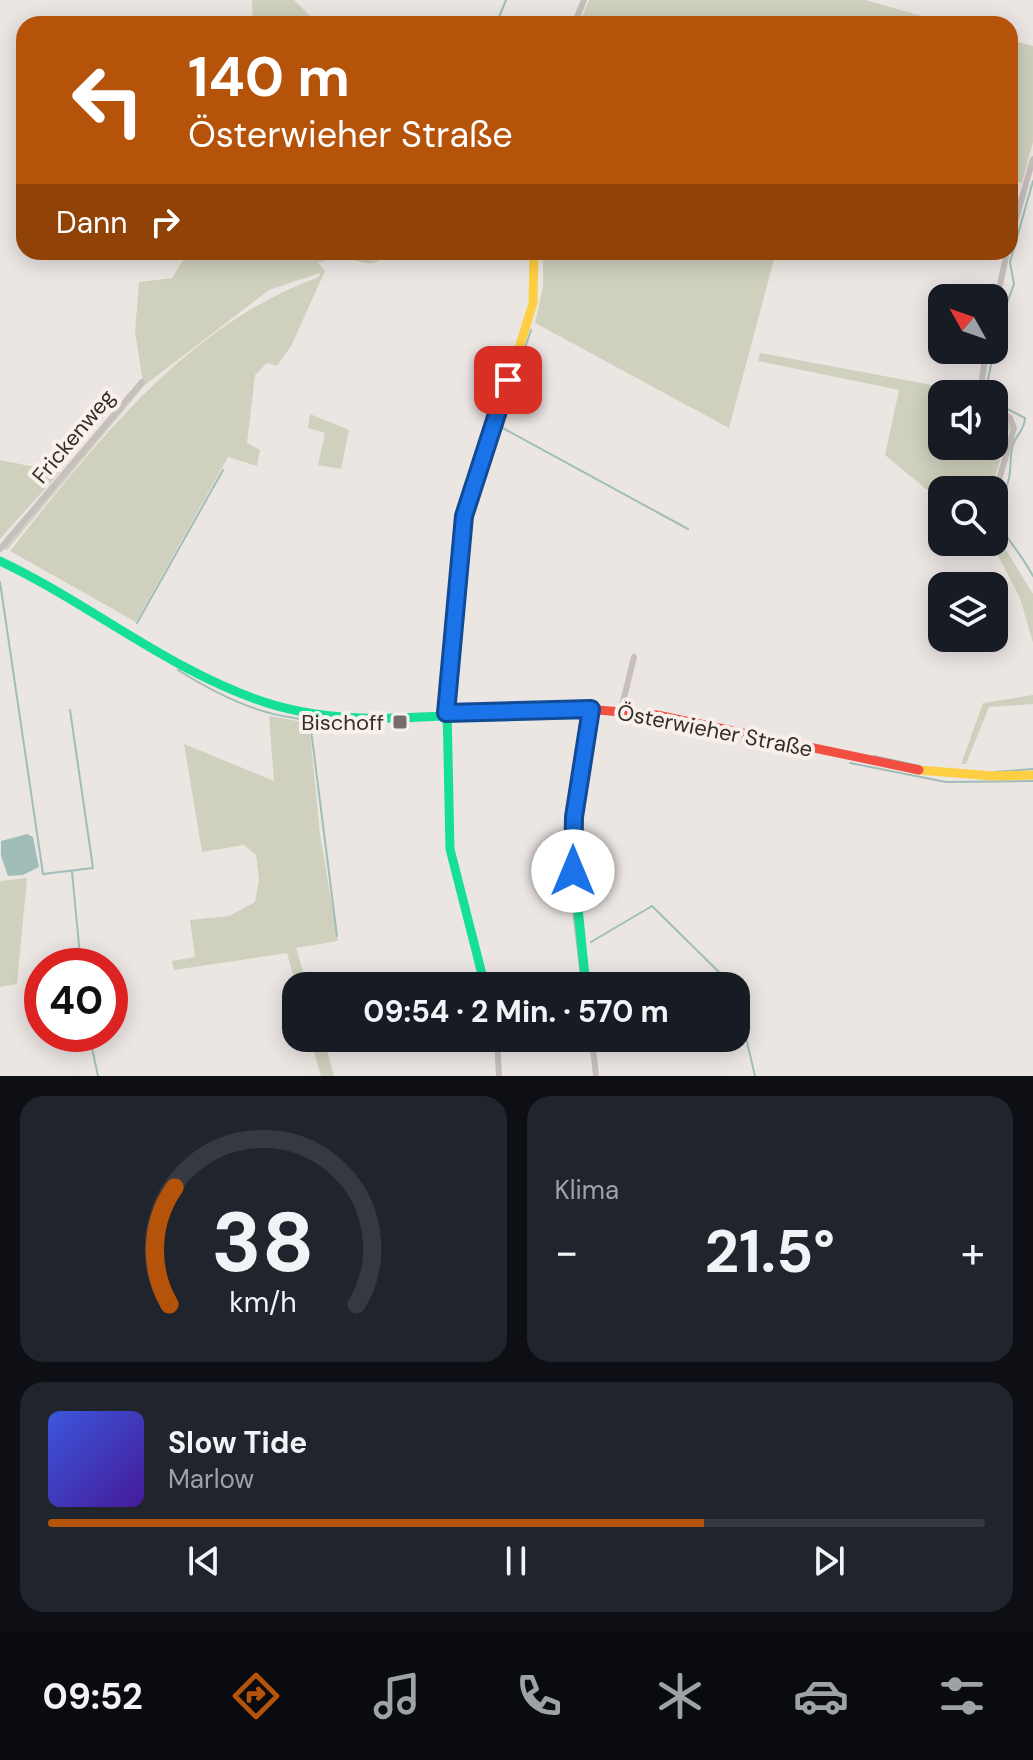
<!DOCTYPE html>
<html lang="de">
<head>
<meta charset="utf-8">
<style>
  :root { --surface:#171b24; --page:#20242c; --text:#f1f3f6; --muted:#9ea1a6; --line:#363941; --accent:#b45309 }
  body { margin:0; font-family:"DM Sans",sans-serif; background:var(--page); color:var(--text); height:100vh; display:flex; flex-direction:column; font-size:30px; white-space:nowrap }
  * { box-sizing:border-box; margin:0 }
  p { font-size:26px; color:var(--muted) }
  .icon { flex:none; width:44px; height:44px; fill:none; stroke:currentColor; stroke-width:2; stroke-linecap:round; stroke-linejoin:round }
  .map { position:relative; height:1076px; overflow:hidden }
  .sheet { display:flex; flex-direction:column; gap:20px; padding:20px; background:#0d0f14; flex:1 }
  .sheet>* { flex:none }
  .banner { position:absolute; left:16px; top:16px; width:1002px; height:244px; border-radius:24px; box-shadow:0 4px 20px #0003; background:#b45309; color:#fff; overflow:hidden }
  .needle { width:52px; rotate:310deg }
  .fabs { position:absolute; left:928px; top:284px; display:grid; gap:16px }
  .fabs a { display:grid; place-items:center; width:80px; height:80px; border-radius:16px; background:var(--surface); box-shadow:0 4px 20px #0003; font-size:40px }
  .speed { position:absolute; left:24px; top:948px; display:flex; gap:16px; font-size:40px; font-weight:700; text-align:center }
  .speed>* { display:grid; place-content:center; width:104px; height:104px; border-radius:50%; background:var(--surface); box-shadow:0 4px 20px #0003; line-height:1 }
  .speed .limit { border:12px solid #d22; background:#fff; color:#111 }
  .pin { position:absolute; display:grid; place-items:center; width:68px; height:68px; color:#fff; margin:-34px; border-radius:16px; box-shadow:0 4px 12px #0006 }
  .me { position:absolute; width:88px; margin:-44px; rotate:0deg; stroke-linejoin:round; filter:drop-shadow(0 0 6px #0008) }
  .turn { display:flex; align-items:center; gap:28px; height:168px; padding:0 40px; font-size:36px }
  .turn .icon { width:104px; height:104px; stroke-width:2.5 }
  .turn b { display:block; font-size:56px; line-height:68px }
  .then { display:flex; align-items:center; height:76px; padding:0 40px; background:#0003; gap:16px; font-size:30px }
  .big { font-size:60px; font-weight:700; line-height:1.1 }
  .sheet .widget { flex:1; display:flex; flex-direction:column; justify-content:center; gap:12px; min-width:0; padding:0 28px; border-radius:24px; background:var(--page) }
  .sheet .dial { align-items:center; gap:0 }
  .dial svg { height:208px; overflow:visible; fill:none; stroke:var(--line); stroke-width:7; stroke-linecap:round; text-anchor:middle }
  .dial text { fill:var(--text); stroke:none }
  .song { display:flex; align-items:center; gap:24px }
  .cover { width:96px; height:96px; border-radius:12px; background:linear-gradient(135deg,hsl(230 70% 55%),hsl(260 70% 35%)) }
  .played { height:8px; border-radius:4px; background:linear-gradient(90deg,var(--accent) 70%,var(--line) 70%) }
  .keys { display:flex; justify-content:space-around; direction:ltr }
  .heat { display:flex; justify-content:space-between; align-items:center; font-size:44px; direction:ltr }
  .sheet .tiles { flex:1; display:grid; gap:20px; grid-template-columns:1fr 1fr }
  .widget:last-child { grid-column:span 2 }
  .trip { position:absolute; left:282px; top:972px; width:468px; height:80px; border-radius:24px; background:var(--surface); box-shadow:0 4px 20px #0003; font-weight:700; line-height:80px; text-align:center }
  .dock { display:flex; height:128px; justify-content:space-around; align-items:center; background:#090b0e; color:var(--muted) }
  .dock .icon { width:56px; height:56px }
  .dock .selected { color:var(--accent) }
  .dock b { font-size:36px; color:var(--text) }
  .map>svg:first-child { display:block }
  .green { fill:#d0d0be }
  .water { fill:#a1bdb8 }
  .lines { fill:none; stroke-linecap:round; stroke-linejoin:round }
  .stream { stroke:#a1bdb8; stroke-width:2 }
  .street { stroke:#c6bfbc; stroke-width:6 }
  .fast { stroke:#16e098; stroke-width:9 }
  .slow { stroke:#ffcf43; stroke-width:9 }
  .jam { stroke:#f24e42; stroke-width:9 }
  .route-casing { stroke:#114b97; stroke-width:20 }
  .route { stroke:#1a73e8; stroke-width:14 }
  .poi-dot { fill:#766d6b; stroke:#f8f0eb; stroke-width:3 }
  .labels { text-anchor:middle; stroke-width:8; stroke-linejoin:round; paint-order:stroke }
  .street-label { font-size:22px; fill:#362c2a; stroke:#f8f0eb }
  .poi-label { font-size:22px; fill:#362c2a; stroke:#f8f0eb; text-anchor:end }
</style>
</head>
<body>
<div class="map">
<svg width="1033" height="1076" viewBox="0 0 1033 1076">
  <rect width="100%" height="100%" fill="#ece6e3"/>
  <path class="green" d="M 252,0 L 294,0 L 318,24 L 253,24 Z
    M 589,0 L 865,0 L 950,24 L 579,24 Z
    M 1010,40 L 1033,46 L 1033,142 L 1022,183 L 1010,180 Z
    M 188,252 L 388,252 C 374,270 365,262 346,258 C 336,257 327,260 318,263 L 325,271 L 291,346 L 277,366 L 267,363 L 255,375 L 247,443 L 260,450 L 257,466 L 228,457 L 136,622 L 10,551 C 95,444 187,324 319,277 L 320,273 L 269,290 L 145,385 L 7,550 L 3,549 L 143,383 L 135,332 L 139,282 L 172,278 Z
    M 543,252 L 776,252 L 729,428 L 535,323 L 543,287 Z
    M 760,353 L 975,393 L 942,394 L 942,446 L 994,446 L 994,412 L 1008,421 L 1010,427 L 991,490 L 942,490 L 942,493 L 926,489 L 885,455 L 899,390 L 758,361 Z
    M 310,414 L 349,430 L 341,469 L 318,465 L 325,433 L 308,428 Z
    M 0,460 L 60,472 L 0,539 Z
    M 994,530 L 1033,594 L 1033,643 L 1020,598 L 991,542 L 994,542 Z
    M 1033,695 L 1033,704 L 989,707 L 966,764 L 961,764 L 983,703 Z
    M 269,716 L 309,723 L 320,834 L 338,941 L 296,948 L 307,986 L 296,986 L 287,953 L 174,970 L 172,961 L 195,957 L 190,920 L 229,916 L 255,902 L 259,880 L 256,855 L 244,845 L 202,852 L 184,744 L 274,781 Z
    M 27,878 L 17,984 L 0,987 L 0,881 Z
    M 310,1038 L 414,1038 L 326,1047 L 334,1076 L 321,1076 Z"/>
  <path class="water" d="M 27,834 L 33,837 L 39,867 L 23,875 L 8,876 L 1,856 L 1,841 Z"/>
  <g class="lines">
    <path class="stream" d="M 496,24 L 506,0
      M 520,363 L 531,330
      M 985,394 L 1000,322 L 1014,284 L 1010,262 L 1033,181
      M 994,402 L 1025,418 C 1025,430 1016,434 1013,445 C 1009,456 1012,470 1008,482 C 990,537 1009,531 1033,576
      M 499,426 L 688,529
      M 0,582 L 43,874 L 93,868 L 70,710
      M 137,623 L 223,470
      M 178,670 C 251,716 292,724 377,721
      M 310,722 L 337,936
      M 874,756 L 920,766
      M 850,763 L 946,782 L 1033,781
      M 994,772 L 1033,769
      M 568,847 L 577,773
      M 567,859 L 581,977
      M 72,872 L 81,966
      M 591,942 L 652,906 L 733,986
      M 736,995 L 755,1076
      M 89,1034 L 98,1076"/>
    <path class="street" d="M 574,24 L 584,0
      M 1010,240 L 1033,159
      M 994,312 L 1007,252
      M 980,394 L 986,350
      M 994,408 L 1010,418 L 1014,428 L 994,497
      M 0,549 L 142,382
      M 621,710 L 634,657
      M 497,1038 L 499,1076
      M 592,1038 L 596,1076"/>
    <path class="fast" d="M 0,561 C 89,603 170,671 264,702 C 367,736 481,706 586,709
      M 485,986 L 450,849 L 447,708 L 464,516 L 505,393
      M 586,986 L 572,849 L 591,709"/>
    <path class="slow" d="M 505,393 L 533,303 L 534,252
      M 919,770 L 993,776 L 1033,775"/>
    <path class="jam" d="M 586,709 L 657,715 L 919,770"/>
  </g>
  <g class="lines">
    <g class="route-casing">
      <path id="route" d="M 508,380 L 464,516 L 446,713 L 591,709 L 574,817 L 573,871"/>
    </g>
    <use href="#route" class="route"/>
  </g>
  <rect class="poi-dot" x="392" y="714" width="16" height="16" rx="4"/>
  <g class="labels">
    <g class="street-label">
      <text transform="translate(73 436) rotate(-50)" y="8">Frickenweg</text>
      <text transform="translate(715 730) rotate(11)" y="8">Österwieher Straße</text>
    </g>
    <g class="poi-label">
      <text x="384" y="730">Bischoff</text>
    </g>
  </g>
</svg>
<div class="fabs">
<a><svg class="needle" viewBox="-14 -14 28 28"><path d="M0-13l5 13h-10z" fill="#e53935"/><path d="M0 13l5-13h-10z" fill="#9ea1a6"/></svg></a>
<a><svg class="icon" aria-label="sound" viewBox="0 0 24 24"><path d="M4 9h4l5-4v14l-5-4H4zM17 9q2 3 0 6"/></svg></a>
<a><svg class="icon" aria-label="search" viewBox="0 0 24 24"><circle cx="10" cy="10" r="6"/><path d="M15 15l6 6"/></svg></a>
<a><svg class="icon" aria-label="layers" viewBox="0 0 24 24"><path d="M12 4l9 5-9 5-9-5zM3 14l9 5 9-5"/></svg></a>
</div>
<div class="speed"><div class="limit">40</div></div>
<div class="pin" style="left:508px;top:380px;background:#d93025"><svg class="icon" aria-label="arrive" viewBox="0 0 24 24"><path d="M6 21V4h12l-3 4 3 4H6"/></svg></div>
<svg class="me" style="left:573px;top:871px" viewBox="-20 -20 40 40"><circle r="19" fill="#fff"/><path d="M0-13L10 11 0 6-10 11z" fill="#1a73e8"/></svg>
<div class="trip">09:54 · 2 Min. · 570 m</div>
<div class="banner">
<div class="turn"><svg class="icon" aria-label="left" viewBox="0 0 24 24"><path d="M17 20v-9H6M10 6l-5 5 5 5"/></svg><div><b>140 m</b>Österwieher Straße</div></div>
<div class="then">Dann<svg class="icon" aria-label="right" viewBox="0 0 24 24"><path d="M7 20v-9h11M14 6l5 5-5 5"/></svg></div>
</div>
</div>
<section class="sheet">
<div class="tiles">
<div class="widget dial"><svg viewBox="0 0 100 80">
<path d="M14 69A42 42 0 1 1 86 69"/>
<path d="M14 69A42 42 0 0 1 16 24" stroke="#b45309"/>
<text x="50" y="56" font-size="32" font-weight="700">38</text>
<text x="50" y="72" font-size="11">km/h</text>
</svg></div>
<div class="widget"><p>Klima</p>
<div class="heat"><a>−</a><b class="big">21.5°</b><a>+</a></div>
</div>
<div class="widget">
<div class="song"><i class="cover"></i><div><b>Slow Tide</b><p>Marlow</p></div></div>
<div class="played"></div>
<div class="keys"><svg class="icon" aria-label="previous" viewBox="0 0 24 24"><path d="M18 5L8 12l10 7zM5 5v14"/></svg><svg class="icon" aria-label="pause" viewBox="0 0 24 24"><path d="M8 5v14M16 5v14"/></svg><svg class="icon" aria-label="next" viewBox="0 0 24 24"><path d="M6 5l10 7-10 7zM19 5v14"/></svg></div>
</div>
</div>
</section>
<nav class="dock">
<b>09:52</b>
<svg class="icon selected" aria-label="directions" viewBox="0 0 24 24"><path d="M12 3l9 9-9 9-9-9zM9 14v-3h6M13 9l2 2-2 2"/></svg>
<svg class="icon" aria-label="music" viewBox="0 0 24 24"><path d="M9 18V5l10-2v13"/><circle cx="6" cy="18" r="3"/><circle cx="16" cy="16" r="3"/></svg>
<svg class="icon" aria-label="phone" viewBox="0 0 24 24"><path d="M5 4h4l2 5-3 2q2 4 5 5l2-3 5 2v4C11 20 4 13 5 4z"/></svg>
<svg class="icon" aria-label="climate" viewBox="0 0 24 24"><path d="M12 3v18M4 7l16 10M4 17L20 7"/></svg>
<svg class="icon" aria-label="car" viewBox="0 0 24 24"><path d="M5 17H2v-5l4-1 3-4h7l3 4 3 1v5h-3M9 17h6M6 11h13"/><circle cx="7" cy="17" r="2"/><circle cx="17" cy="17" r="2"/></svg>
<svg class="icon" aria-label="filters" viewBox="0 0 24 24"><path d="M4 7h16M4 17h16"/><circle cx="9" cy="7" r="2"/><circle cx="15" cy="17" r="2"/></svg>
</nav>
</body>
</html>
